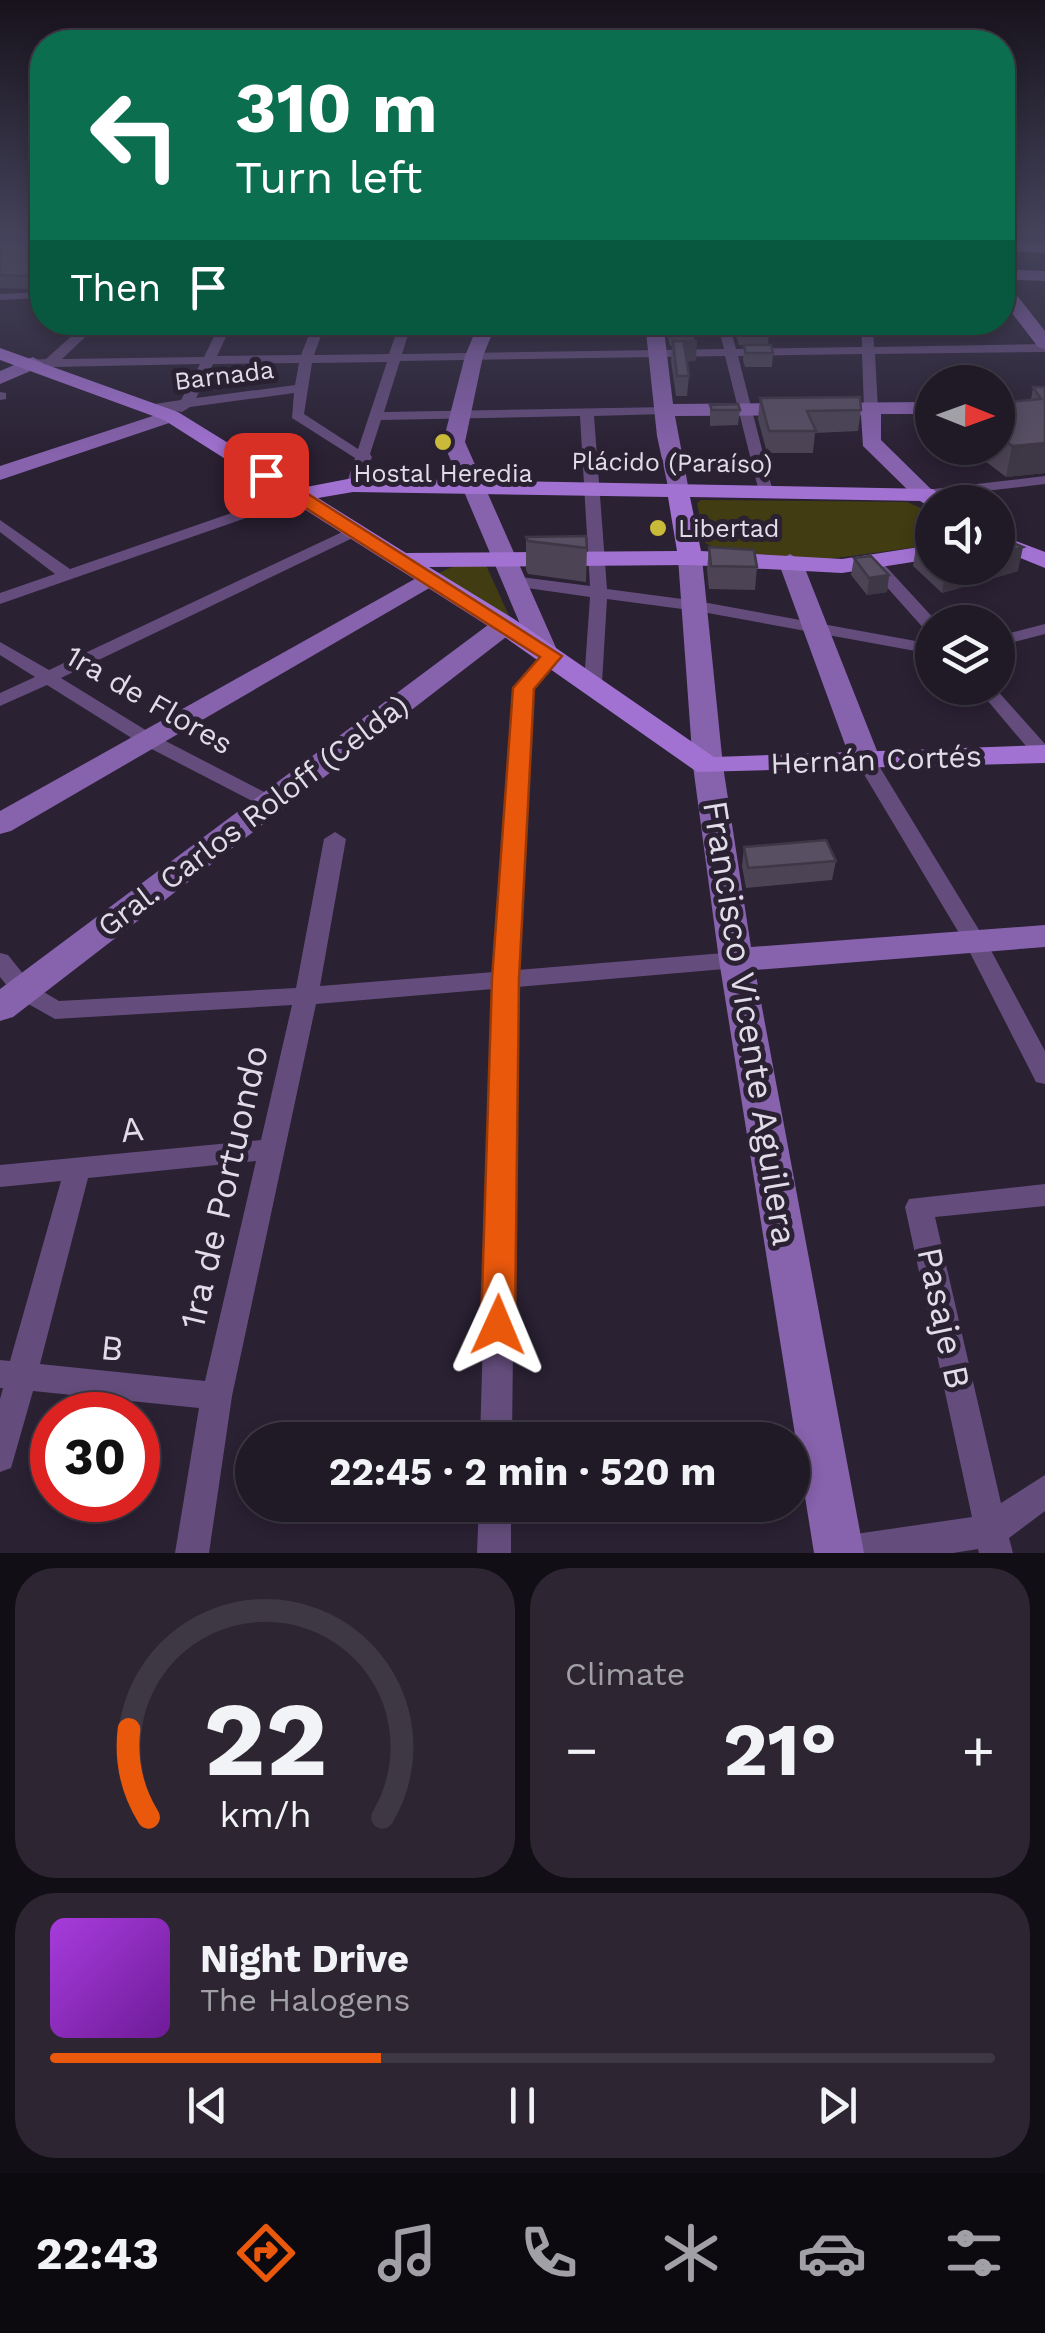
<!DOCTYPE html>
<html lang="en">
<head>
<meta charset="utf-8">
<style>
  :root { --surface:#201926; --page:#2d2632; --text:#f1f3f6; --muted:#a2a0a7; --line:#3d3843; --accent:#ea580c }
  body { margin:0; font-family:"Work Sans",sans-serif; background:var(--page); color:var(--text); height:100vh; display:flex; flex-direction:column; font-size:38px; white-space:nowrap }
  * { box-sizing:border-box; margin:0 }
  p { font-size:32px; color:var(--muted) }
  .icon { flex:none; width:55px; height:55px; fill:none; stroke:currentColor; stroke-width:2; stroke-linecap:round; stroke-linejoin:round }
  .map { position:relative; height:1553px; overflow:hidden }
  .panel { display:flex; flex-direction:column; gap:15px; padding:15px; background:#120e15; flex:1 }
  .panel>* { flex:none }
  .top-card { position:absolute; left:30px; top:30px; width:985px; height:305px; border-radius:40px; box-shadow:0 5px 15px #0003,0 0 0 2px var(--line); background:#0b6e4f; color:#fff; overflow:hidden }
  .needle { width:65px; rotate:91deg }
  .controls { position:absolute; left:915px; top:365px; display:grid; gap:20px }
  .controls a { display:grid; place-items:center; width:100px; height:100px; border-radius:50%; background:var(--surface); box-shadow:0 5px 15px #0003,0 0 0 2px var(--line); font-size:50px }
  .speed { position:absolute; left:30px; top:1392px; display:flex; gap:20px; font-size:50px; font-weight:700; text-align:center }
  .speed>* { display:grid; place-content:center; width:130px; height:130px; border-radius:50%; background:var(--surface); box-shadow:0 5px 15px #0003,0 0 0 2px var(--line); line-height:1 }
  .speed .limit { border:15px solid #d22; background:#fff; color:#111 }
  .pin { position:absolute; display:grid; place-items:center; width:85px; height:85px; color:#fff; margin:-42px; border-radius:20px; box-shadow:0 5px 15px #0006 }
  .me { position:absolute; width:110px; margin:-55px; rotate:1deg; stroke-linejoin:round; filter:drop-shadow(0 0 8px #0008) }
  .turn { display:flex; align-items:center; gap:35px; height:210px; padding:0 40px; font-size:45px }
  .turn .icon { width:130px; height:130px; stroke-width:2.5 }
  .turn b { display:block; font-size:70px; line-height:85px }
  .then { display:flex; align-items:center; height:95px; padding:0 40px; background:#0003; gap:20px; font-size:38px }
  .big { font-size:75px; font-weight:700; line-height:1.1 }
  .panel .widget { flex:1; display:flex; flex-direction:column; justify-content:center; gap:15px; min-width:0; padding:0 35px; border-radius:40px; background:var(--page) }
  .panel .dial { align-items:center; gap:0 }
  .dial svg { height:260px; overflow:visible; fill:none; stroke:var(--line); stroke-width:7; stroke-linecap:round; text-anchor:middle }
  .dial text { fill:var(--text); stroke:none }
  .song { display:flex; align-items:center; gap:30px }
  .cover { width:120px; height:120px; border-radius:15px; background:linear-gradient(135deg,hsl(280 70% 55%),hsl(280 70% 35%)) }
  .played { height:10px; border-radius:5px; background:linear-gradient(90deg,var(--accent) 35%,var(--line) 35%) }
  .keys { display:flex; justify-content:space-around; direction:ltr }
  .heat { display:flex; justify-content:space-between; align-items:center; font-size:55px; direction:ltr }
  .panel .tiles { flex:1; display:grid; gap:15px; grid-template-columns:1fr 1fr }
  .widget:last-child { grid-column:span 2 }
  .trip { position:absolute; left:235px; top:1422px; width:575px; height:100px; border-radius:50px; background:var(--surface); box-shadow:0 5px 15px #0003,0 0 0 2px var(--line); font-weight:700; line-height:100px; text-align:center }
  .tabs { display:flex; height:160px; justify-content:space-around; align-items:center; background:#0d0a0f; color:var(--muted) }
  .tabs .icon { width:70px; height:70px }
  .tabs .active { color:var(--accent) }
  .tabs b { font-size:45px; color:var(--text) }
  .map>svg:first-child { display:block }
  .green { fill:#413c11 }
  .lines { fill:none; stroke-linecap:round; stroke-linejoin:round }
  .street { fill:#644d7c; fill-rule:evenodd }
  .secondary { fill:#8762ad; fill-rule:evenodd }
  .primary { fill:#a272d2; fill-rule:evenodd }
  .wall { fill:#4c4455 }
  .shaded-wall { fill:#3e3745 }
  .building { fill:#584f63; stroke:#3e3745; stroke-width:2.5 }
  .route { fill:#ea580c; stroke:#983908; stroke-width:2.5 }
  .poi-dot { fill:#caba39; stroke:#2a2133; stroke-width:4 }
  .labels { text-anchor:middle; stroke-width:10; stroke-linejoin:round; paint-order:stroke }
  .far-street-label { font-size:25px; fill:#e1dce8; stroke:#2a2133 }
  .far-poi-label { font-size:25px; fill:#e1dce8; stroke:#2a2133 }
  .street-label { font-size:30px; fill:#e1dce8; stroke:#2a2133 }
  .near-street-label { font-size:35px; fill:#e1dce8; stroke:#2a2133 }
</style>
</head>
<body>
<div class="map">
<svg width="1045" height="1553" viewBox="0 0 1045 1553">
  <rect width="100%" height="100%" fill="#2a2133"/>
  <path class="green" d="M 701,500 L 907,502 L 932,513 L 932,545 L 822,560 L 724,552 L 705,543 L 697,503 Z
    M 485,563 L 510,618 L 436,574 L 459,564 Z"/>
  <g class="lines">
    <path class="street" d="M 42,292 L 42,298 L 0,300 L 0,294 Z
      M 87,322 L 101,322 L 62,359 L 204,357 L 221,322 L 233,322 L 217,356 L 301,355 L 314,322 L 326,322 L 314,355 L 389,354 L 400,322 L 412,322 L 402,354 L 724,349 L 717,322 L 729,322 L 736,349 L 862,347 L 861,322 L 873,322 L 874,347 L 1045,344 L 1045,352 L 875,354 L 878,409 L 871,413 L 864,409 L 862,354 L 738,356 L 773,492 L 766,496 L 759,492 L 725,356 L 400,361 L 384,412 L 669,407 L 671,410 L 664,414 L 594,416 L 607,589 L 697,601 L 932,644 L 932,654 L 697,611 L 607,599 L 602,683 L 593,689 L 584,683 L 590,597 L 513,586 L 505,581 L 513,576 L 590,586 L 580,416 L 381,420 L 370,454 L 372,457 L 360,485 L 353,489 L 346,485 L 355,458 L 292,418 L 294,393 L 190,407 L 182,412 C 171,409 160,414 148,411 L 148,405 L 181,400 L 200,364 L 53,367 L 45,371 L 29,366 L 29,360 L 46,359 ZM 387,362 L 358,449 L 304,414 L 312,363 ZM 299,363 L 295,385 L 196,398 L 213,364 Z
      M 0,392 L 6,393 L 6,399 L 0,400 Z
      M 1045,476 L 1045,484 L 925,498 L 918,494 L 925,490 Z
      M 298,490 L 306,495 L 303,498 L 0,604 L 0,593 L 55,574 L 0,532 L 0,520 L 70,569 Z
      M 355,526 L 363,531 L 361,534 L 61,678 L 152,734 L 276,798 L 279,802 L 276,806 L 262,806 L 138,742 L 47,685 L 0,706 L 0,693 L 35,677 L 0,655 L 0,642 L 49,670 Z
      M 874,558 L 880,560 L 937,622 L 932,622 L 932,632 L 926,631 L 868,566 L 866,563 Z
      M 1045,624 L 1045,634 L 998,646 L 998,636 Z
      M 552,651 L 561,656 L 533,690 L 517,970 L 736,952 L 744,954 L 748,960 L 744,966 L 736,968 L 517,987 L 512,1440 L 480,1440 L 493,989 L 316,1004 L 232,1396 L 209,1553 L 175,1553 L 199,1408 L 33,1391 L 11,1468 L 0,1472 L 0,1399 L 3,1388 L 0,1388 L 0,1360 L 10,1361 L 61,1181 L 0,1187 L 0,1165 L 261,1140 L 292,1005 L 55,1019 L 16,997 L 0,977 L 0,953 L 8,955 L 32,985 L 59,1001 L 296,988 L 324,839 L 335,832 L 346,839 L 320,986 L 494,972 L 515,689 L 546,652 ZM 256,1161 L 205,1381 L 40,1364 L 88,1178 Z
      M 977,688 L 995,688 L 1045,744 L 1045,759 L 1036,758 Z
      M 866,755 L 876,761 L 987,943 L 1045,1051 L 1045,1084 L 1036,1082 L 965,943 L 856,761 Z
      M 1045,1184 L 1045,1206 L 935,1217 L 1001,1503 L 1045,1475 L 1045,1511 L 1009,1538 L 1013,1553 L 979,1553 L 978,1549 L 953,1553 L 825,1553 L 830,1541 L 842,1536 L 972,1517 L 905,1207 L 909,1199 Z
      M 479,1505 L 511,1505 L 511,1553 L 477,1553 Z"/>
    <path class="secondary" d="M 1002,240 L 1045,243 L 1045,253 L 1002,250 Z
      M 1002,269 L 1045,271 L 1045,281 L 1002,279 Z
      M 1002,283 L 1008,284 L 1045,331 L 1045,349 L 1038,347 L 1002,300 Z
      M 479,322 L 497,322 L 483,356 L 465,442 L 557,650 L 544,658 L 531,650 L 443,442 L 465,356 Z
      M 645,322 L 663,322 L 673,404 L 932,402 L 932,414 L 881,414 L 881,440 L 936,494 L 933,499 L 917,499 L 863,446 L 861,415 L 675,416 L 689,491 L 678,498 L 670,496 L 657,436 Z
      M 33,357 L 43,363 L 40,367 L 0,384 L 0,371 Z
      M 171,410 L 181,416 L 178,420 L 0,480 L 0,466 Z
      M 690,551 L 702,558 L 723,766 L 751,947 L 1045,925 L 1045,947 L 755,970 L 864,1553 L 814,1553 L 719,960 L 693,766 L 678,558 Z
      M 790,554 L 802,561 L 881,761 L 876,767 L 856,767 L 851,761 L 778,561 Z
      M 429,571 L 441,578 L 438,583 L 11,831 L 0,834 L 0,811 Z
      M 505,617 L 518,625 L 514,631 L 13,1017 L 0,1021 L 0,989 L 496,619 Z"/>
    <path class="primary" d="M 0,348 L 178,412 L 301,488 L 353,478 L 933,489 L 947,502 L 932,502 L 932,508 L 920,501 L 690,497 L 701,551 L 842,559 L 932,545 L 932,559 L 842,573 L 690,565 L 429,567 L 514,619 L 714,757 L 1045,745 L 1045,763 L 697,772 L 496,631 L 164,420 L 0,360 ZM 353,492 L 668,497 L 677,551 L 406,553 L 318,498 Z
      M 998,534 L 1045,552 L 1045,568 L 998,549 Z"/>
  </g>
  <path class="wall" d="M 0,242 L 42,243 L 42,274 L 29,289 L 0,288 Z
    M 585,322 L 643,322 L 643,334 L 584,331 Z
    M 664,322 L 693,322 L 695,328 L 694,341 L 696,360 L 686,362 L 689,376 L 687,396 L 676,396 L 671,361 L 672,346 L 670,346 Z
    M 736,322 L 767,322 L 769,331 L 768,345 L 739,345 L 735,332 Z
    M 744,345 L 773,353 L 772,367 L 745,367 L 743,360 Z
    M 1033,387 L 1045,387 L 1045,473 L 1006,477 L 968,448 L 998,448 L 998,403 L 1031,400 Z
    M 760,398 L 861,410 L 858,431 L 815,433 L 813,453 L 767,453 L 758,419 Z
    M 710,405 L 740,410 L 738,425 L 710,426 Z
    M 526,537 L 587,548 L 586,582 L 528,574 L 526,570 Z
    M 932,538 L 932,568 L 998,568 L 1018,571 L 942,593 L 913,566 L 917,541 Z
    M 709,547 L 757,567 L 755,590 L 709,589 L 707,570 Z
    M 854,558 L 889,575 L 887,592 L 867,595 L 851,575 Z
    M 744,847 L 836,861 L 832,880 L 746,888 L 742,866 Z"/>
  <path class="shaded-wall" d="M 42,259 L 42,274 L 29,289 L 26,276 Z
    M 697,341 L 696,360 L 682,363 L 684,344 Z
    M 1045,443 L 1045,473 L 1006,477 L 1012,446 Z
    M 1023,547 L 1018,571 L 942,593 L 946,568 L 998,568 L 998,554 Z
    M 889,575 L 887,592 L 867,595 L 869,578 Z"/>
  <path class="building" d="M 0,242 L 42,243 L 42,259 L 26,276 L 0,275 Z
    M 669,322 L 693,322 L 695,328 L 671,328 Z
    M 738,322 L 767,322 L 769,331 L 740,331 Z
    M 673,341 L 697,341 L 684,344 L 689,376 L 677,376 Z
    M 744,345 L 771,345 L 773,353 L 746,353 Z
    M 1033,387 L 1045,387 L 1045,443 L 1012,446 L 998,435 L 998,403 L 1041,399 Z
    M 860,397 L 861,410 L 807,411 L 816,431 L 769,431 L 760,398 Z
    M 738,404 L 740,410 L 712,410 L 710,405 Z
    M 586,536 L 587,548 L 528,541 L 526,537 Z
    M 998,537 L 1023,547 L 998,554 Z
    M 932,538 L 932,556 L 917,541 Z
    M 709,547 L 754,550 L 757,567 L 711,566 Z
    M 871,556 L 889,575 L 869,578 L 854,558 Z
    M 826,840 L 836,861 L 748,868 L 744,847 Z"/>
  <linearGradient id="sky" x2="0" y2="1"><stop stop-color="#17121c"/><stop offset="0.52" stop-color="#44435b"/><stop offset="1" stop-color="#44435b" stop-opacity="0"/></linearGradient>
  <rect width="1045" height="455" fill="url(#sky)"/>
  <path class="route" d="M 260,471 L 272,471 L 562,656 L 534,689 L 519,979 L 515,1325 L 510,1335 L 498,1340 L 486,1335 L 481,1325 L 492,979 L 513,688 L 540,657 L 260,479 Z"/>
  <g class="poi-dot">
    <circle cx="443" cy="442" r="10"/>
    <circle cx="658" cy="528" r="10"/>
  </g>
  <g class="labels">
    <g class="far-street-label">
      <text transform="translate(224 375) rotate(-7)" y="9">Barnada</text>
      <text transform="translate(672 462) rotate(1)" y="9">Plácido (Paraíso)</text>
    </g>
    <g class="far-poi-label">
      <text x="443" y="482">Hostal Heredia</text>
      <text x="678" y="537" text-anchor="start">Libertad</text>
    </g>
    <g class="street-label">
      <text transform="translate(149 700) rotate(30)" y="10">1ra de Flores</text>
      <text transform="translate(876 760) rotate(-2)" y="10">Hernán Cortés</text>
      <text transform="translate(253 816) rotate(-37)" y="10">Gral. Carlos Roloff (Celda)</text>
    </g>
    <g class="near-street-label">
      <text transform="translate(750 1023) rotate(81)" y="12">Francisco Vicente Aguilera</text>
      <text transform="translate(132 1129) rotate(-6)" y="12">A</text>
      <text transform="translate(224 1187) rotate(-77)" y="12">1ra de Portuondo</text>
      <text transform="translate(944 1318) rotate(78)" y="12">Pasaje B</text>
      <text transform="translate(112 1348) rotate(6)" y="12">B</text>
    </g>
  </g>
</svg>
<div class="controls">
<a><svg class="needle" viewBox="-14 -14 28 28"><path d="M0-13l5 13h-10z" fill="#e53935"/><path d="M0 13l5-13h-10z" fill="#a2a0a7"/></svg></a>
<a><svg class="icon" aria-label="sound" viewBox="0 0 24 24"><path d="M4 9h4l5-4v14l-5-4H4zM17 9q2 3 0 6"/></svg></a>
<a><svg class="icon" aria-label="layers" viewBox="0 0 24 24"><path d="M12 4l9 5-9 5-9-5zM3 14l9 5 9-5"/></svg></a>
</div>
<div class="speed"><div class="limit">30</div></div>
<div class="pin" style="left:266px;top:475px;background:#d93025"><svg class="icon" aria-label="arrive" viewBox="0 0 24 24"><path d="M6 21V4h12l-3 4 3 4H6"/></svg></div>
<svg class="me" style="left:498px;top:1325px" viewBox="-20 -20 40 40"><path d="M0-17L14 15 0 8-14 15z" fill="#ea580c" stroke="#fff" stroke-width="4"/></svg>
<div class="trip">22:45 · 2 min · 520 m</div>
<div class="top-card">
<div class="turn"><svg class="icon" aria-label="left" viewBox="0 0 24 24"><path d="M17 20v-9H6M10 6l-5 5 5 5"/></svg><div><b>310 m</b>Turn left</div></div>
<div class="then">Then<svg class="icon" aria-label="arrive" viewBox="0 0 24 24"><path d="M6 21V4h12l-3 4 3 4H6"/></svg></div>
</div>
</div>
<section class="panel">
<div class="tiles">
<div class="widget dial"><svg viewBox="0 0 100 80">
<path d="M14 69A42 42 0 1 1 86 69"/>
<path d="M14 69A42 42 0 0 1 8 42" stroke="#ea580c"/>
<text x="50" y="56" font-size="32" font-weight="700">22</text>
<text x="50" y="72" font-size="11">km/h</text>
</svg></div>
<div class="widget"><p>Climate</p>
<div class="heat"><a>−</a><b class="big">21°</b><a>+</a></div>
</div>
<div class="widget">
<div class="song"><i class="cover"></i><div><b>Night Drive</b><p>The Halogens</p></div></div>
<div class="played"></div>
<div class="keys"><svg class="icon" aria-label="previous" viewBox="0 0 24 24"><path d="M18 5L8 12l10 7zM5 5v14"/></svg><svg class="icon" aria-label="pause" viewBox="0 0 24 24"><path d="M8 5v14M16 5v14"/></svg><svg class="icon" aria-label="next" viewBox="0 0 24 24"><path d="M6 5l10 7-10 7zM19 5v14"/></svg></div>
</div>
</div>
</section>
<nav class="tabs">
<b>22:43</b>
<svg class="icon active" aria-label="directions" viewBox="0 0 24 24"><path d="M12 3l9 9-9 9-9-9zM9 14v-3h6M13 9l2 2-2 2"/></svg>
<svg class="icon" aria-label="music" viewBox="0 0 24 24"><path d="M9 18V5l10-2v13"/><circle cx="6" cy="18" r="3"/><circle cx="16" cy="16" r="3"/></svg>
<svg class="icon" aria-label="phone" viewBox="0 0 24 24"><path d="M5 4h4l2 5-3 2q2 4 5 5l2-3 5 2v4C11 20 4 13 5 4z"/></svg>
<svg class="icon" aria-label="climate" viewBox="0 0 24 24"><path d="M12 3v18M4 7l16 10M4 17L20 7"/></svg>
<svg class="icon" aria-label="car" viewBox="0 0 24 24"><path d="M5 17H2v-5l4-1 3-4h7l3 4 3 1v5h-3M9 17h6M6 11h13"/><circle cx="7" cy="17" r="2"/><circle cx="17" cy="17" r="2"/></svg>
<svg class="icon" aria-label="filters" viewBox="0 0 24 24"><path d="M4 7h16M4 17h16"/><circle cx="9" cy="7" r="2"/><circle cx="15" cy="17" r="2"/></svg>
</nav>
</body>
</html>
